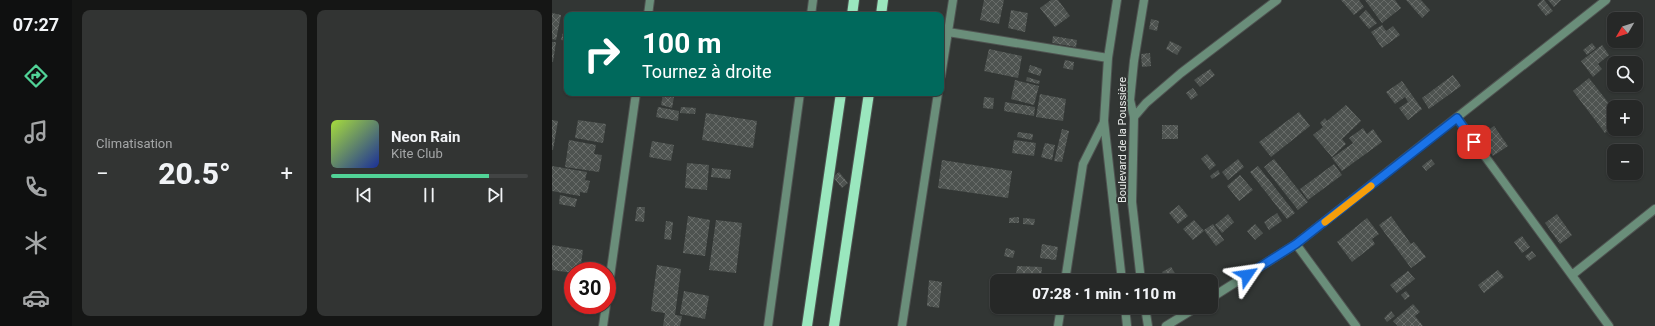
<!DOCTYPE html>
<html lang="fr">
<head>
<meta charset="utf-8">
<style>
  :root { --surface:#262827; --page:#323433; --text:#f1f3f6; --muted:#a4a6a7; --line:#424444; --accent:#51d397 }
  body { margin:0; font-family:Roboto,sans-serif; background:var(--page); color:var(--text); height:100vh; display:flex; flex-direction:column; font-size:15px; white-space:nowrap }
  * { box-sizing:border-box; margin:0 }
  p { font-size:13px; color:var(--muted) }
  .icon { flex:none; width:22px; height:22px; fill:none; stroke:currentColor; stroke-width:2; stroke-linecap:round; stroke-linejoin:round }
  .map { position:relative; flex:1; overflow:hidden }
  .sheet { display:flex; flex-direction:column; gap:10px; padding:10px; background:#151615; width:480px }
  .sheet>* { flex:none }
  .banner { position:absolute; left:12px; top:12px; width:380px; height:84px; border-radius:8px; box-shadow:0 1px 3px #0004,0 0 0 1px var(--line); background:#00695c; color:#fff; overflow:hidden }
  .needle { width:26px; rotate:231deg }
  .tools { position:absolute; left:1055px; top:12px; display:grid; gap:8px }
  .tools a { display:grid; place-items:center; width:36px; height:36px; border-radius:8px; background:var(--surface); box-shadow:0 1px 3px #0004,0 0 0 1px var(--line); font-size:20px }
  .speed { position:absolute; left:12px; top:262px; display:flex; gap:8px; font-size:20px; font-weight:700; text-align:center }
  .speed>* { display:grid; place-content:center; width:52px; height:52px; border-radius:50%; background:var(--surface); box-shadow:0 1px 3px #0004,0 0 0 1px var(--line); line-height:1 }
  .speed .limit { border:6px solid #d22; background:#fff; color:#111 }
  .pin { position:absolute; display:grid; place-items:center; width:34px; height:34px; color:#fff; margin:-17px; border-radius:8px; box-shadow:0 2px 6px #0006 }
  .me { position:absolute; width:44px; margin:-22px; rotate:58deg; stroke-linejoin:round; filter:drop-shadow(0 0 3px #0008) }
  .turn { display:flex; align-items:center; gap:14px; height:84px; padding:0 12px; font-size:18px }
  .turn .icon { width:52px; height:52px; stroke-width:2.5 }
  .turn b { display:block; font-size:28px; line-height:34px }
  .big { font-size:30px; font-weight:800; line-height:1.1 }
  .sheet .card { flex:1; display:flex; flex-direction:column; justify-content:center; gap:6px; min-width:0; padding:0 14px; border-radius:8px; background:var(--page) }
  .song { display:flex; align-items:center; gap:12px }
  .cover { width:48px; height:48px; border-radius:6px; background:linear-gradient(135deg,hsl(80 70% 55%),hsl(230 70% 35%)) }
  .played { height:4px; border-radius:2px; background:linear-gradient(90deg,var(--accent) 80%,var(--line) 80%) }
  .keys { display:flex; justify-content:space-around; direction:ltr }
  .heat { display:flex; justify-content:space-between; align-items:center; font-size:22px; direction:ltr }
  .sheet .tiles { flex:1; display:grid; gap:10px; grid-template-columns:repeat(2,1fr) }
  .trip { position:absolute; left:438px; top:274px; width:228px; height:40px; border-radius:8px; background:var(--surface); box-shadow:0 1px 3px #0004,0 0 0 1px var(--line); font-weight:800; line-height:40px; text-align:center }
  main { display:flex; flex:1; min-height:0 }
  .menu { display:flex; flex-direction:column; width:72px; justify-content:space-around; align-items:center; background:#0f1010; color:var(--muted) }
  .menu .icon { width:28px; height:28px }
  .menu .on { color:var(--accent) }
  .menu b { font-size:18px; color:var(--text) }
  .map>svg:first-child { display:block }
  .building { fill:url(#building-cross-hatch) }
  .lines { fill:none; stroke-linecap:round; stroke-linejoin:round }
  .minor-casing { stroke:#4f5351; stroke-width:10 }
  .primary-casing { stroke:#4f5351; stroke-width:12 }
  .minor { stroke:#6a8e7a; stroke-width:8 }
  .primary { stroke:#9ae7be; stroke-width:10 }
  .route-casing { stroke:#114b97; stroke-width:10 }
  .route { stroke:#1a73e8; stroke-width:7 }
  .slow { stroke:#f59e0b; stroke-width:7 }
  .labels { text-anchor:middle; stroke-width:4; stroke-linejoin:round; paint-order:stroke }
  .street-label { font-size:11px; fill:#e8ebe9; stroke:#323634 }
</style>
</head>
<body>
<main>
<nav class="menu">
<b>07:27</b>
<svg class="icon on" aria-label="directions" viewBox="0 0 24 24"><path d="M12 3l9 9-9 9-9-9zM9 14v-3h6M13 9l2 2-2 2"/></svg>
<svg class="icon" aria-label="music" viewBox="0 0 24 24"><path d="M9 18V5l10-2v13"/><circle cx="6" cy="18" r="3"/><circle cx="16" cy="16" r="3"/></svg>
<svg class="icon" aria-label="phone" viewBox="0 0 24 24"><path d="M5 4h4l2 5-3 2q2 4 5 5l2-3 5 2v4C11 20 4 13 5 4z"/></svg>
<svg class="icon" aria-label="climate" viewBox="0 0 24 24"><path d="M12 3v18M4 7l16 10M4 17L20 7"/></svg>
<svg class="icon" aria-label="car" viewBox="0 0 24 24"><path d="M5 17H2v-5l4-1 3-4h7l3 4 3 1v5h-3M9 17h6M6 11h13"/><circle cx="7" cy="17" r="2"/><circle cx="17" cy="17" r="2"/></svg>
</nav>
<section class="sheet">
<div class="tiles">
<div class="card"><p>Climatisation</p>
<div class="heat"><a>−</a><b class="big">20.5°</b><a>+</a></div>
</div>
<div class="card">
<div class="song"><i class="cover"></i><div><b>Neon Rain</b><p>Kite Club</p></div></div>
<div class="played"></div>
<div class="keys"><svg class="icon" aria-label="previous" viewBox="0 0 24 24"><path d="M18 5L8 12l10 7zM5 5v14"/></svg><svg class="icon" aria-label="pause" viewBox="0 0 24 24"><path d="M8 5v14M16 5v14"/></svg><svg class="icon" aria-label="next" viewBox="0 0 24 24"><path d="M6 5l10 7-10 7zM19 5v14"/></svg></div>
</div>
</div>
</section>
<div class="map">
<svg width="1103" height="326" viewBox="0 0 1103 326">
  <defs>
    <pattern id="building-cross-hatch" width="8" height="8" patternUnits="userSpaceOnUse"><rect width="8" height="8" fill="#4e5350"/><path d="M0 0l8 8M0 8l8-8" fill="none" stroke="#686c69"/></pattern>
  </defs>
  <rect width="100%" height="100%" fill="#323634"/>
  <path class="building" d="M 432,0 L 452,0 L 447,24 L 428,20 Z
    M 499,0 L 506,0 L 518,16 L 503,27 L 488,8 Z
    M 789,0 L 807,0 L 812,7 L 802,15 Z
    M 813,0 L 843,0 L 849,8 L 830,23 Z
    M 854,0 L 869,0 L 878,10 L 870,18 Z
    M 990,0 L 992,0 L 1001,11 L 994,16 L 985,5 Z
    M 996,0 L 1009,0 L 1002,7 Z
    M 459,10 L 476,13 L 473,32 L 456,28 Z
    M 814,10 L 825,23 L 817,29 L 807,17 Z
    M 0,13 L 9,15 L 4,40 L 0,39 Z
    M 599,19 L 607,21 L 605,31 L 597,29 Z
    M 830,25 L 834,31 L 841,26 L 848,35 L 830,48 L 819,32 Z
    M 12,29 L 15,30 L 15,41 L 9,40 Z
    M 501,36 L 525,40 L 524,47 L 500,43 Z
    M 618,41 L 630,47 L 625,55 L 614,49 Z
    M 0,42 L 4,42 L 1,62 L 0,62 Z
    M 1040,43 L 1044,48 L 1035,55 L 1031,50 Z
    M 1050,45 L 1057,55 L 1046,64 L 1050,69 L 1041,77 L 1029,61 Z
    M 15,49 L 15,64 L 11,63 L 11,53 Z
    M 437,49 L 470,56 L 466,78 L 432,71 Z
    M 598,53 L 599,66 L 590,67 L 589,54 Z
    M 513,60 L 522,62 L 521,70 L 511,68 Z
    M 478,65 L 490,69 L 488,76 L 476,72 Z
    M 658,69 L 663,75 L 648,87 L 642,80 Z
    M 901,75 L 909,86 L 877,109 L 870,98 Z
    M 475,77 L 488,81 L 487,84 L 474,81 Z
    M 1037,78 L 1062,110 L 1062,127 L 1053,133 L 1021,91 Z
    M 463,80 L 487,86 L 482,105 L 459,99 Z
    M 850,81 L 870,109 L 856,120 L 847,108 L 856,102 L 853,97 L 843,104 L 834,92 Z
    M 641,88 L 646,95 L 639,100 L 634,93 Z
    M 488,94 L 514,99 L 511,121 L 484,117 Z
    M 111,95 L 122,97 L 120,108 L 109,105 Z
    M 432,97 L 442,98 L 441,109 L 431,108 Z
    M 453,102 L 483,107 L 482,116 L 452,111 Z
    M 794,105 L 809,121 L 790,139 L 794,144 L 780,157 L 761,135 L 771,127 L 768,123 L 773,118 L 775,121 Z
    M 106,107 L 127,111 L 126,121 L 104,117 Z
    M 129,107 L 144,108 L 143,114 L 128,113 Z
    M 747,112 L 758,126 L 719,157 L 707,142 Z
    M 154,113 L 205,121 L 201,148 L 150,140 Z
    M 0,120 L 6,121 L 1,150 L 0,150 Z
    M 26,120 L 54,124 L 51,143 L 23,138 Z
    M 610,125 L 626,125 L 626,139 L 610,139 Z
    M 942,126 L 956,146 L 941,156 L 927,136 Z
    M 811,128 L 815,134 L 821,129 L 830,142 L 790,171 L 780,158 L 801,143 L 797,138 Z
    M 510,129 L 517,131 L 510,162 L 502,161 Z
    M 466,132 L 481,134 L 480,140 L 465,137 Z
    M 17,140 L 44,145 L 42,154 L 50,155 L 47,172 L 13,167 Z
    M 462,140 L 484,143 L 482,156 L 460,153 Z
    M 100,141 L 122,145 L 119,161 L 97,157 Z
    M 493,143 L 503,145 L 500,160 L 489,157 Z
    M 655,154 L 664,165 L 658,170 L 649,159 Z
    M 686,159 L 692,167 L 676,180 L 670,172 Z
    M 722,159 L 756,202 L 746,210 L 712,167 Z
    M 879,159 L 883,164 L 874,171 L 870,166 Z
    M 390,160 L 460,171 L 456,198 L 386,188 Z
    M 135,163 L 157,165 L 155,190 L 133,188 Z
    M 782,164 L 790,175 L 756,200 L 748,189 Z
    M 0,166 L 35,172 L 33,180 L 38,181 L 35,193 L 28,192 L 28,196 L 0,191 Z
    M 706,166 L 743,213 L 735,219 L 698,172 Z
    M 160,168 L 179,170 L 178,179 L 159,177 Z
    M 666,170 L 668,174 L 660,179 L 658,176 Z
    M 287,172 L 296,183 L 290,188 L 281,177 Z
    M 688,175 L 701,190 L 687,201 L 675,186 Z
    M 8,195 L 25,199 L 23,207 L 7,204 Z
    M 627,205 L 636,216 L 626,224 L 617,213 Z
    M 85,207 L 93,207 L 92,222 L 83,221 Z
    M 725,213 L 730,221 L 717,230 L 712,222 Z
    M 676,214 L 682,222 L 670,233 L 663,225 Z
    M 1005,214 L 1020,235 L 1008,244 L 993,223 Z
    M 136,216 L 158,220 L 153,256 L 131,253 Z
    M 839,216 L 859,244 L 862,242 L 874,257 L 859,268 L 827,225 Z
    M 467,217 L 467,223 L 457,223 L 457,218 Z
    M 471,218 L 483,219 L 482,225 L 471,224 Z
    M 815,218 L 827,234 L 820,239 L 823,244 L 800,262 L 785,242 Z
    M 164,220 L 190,223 L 184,273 L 157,270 Z
    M 642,220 L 652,231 L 641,240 L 631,229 Z
    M 114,221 L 121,222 L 119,240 L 112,239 Z
    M 661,224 L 672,240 L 664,246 L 652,230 Z
    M 703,224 L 711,233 L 703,240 L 695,231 Z
    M 970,236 L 978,247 L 970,253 L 962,242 Z
    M 490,244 L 506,247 L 504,260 L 488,258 Z
    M 0,245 L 31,250 L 28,271 L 21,271 L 21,273 L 0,270 Z
    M 454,248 L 463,251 L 461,258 L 452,256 Z
    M 980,251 L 984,256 L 977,261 L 973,256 Z
    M 105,265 L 129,269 L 123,315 L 130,316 L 128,326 L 111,326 L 113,313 L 99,311 Z
    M 465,266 L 490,267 L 489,279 L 464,278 Z
    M 619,267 L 628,281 L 616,281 L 610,272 Z
    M 946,270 L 952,277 L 932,293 L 926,285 Z
    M 856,271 L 863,279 L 845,293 L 838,285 Z
    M 377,280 L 390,282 L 387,308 L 375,306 Z
    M 132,291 L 157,296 L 153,319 L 128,314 Z
    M 854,291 L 858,296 L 853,300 L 849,295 Z
    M 861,304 L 868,312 L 863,316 L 871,326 L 846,326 L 841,321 Z
    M 839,311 L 843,316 L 835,322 L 832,318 Z"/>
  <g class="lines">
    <g class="minor-casing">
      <path id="minor" d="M 565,0 L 556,58 L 552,121 L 570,281
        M 96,15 L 98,0
        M 259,15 L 261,0
        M 396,32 L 556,58
        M 389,76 L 401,0
        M 582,117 L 594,103 L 629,73 L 725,0
        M 905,118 L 1057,326
        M 744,244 L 804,326
        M 1020,275 L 1103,209
        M 513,281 L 531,164 L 552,122
        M 589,281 L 580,202 L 582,117 L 578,100 L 582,61 L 592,0
        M 55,298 L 84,93
        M 659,298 L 744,244 L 1054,0
        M 573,307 L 575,326
        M 593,307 L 596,326
        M 51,326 L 54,305
        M 216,326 L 248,93
        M 350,326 L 386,93
        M 506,326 L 509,307
        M 614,326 L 645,307"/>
    </g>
    <g class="primary-casing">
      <path id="primary" d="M 300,15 L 302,0
        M 329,15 L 331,0
        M 255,326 L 289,93
        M 282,326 L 317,93"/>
    </g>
    <use href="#minor" class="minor"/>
    <use href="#primary" class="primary"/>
  </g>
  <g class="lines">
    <g class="route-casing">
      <path id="route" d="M 695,275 L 744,244 L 905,118 L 922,142"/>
    </g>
    <use href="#route" class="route"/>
    <path class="slow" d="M 773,222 L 819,186"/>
  </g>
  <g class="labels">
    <g class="street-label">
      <text transform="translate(570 140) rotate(-90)" y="4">Boulevard de la Poussière</text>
    </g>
  </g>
</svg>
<div class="tools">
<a><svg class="needle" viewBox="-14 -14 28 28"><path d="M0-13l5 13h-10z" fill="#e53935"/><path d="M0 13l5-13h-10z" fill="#a4a6a7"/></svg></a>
<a><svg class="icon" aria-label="search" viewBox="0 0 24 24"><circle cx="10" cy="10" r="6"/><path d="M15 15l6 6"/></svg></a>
<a>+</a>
<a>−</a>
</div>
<div class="speed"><div class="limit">30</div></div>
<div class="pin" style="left:922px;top:142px;background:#d93025"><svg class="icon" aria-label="arrive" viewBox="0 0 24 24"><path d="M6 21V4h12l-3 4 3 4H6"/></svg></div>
<svg class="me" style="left:695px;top:275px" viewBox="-20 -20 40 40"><path d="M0-17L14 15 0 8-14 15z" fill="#1a73e8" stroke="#fff" stroke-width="4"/></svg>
<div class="trip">07:28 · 1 min · 110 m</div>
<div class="banner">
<div class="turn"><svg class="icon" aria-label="right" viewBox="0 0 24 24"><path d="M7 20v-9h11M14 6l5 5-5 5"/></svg><div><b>100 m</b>Tournez à droite</div></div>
</div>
</div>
</main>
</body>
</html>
